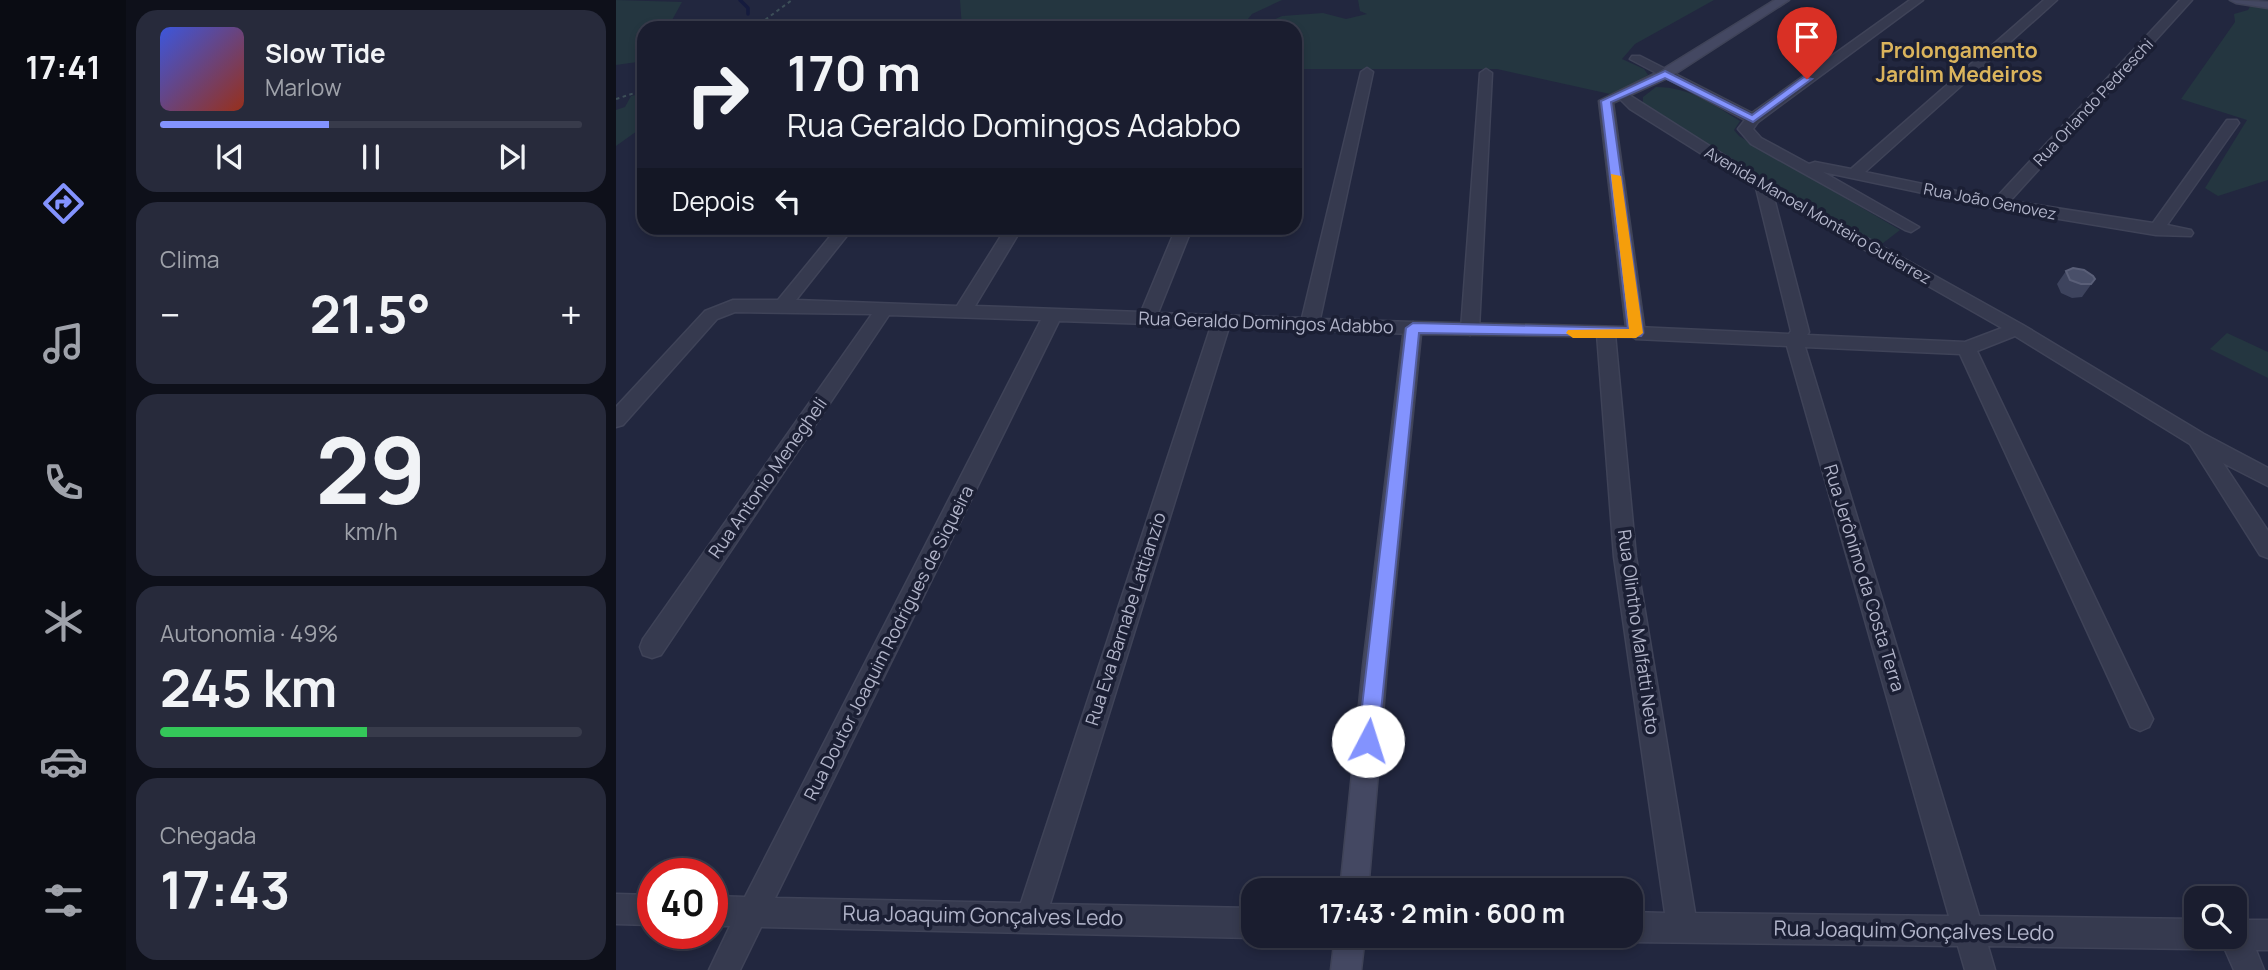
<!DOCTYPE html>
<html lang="pt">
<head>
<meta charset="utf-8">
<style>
  :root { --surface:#1a1d2f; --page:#272a3b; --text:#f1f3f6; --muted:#9fa2aa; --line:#383b4b; --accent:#8393fe }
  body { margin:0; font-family:Manrope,sans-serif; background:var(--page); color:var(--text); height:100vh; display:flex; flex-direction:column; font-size:26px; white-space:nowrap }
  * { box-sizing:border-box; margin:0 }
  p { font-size:23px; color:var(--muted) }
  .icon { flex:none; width:38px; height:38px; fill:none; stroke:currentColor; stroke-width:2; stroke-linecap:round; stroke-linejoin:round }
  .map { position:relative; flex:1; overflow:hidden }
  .side { display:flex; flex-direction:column; gap:10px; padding:10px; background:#0e101a; width:490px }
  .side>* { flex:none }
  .hud { position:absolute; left:21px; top:21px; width:665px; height:214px; border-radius:21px; box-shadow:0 4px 10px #0003,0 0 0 2px var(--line); background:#1a1d2f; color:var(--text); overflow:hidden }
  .controls { position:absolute; left:1568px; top:886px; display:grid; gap:14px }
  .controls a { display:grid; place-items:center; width:63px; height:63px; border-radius:14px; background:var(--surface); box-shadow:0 4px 10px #0003,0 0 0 2px var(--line); font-size:35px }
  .speed { position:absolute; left:21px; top:858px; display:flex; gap:14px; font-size:35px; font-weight:700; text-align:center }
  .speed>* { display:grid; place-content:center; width:91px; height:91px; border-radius:50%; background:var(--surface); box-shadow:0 4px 10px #0003,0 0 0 2px var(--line); line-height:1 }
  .speed .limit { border:10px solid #d22; background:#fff; color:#111 }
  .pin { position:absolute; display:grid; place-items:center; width:60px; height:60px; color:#fff; margin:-72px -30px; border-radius:50% 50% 50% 0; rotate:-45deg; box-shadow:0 0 7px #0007 }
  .pin .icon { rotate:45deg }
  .me { position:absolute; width:77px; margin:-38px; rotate:5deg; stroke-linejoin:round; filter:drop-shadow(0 0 5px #0008) }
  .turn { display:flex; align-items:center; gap:24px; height:147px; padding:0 35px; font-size:32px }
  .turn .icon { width:91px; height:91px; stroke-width:2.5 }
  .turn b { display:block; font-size:49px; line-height:60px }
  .then { display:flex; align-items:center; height:66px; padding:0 35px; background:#0003; gap:14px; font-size:26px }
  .big { font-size:52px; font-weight:700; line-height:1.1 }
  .side .card { flex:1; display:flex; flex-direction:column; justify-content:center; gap:10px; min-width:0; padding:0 24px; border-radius:21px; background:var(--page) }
  .side .dial { align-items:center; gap:0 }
  .dial b { font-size:91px; line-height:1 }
  .song { display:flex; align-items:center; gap:21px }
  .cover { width:84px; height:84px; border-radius:10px; background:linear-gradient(135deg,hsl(230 70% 55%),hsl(10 70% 35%)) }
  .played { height:7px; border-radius:4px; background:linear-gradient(90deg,var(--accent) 40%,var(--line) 40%) }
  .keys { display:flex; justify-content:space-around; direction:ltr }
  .heat { display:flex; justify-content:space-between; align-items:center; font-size:38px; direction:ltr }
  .charge { height:10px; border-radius:5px; background:linear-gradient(90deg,#34c759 49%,var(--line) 0) }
  .trip { position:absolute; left:625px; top:878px; width:402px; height:70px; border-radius:21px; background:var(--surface); box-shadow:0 4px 10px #0003,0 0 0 2px var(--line); font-weight:700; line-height:70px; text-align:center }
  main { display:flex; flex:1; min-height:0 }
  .tab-bar { display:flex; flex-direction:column; width:126px; justify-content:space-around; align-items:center; background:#0a0c13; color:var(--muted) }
  .tab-bar .icon { width:49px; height:49px }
  .tab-bar .current { color:var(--accent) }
  .tab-bar b { font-size:32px; color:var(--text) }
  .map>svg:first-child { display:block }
  .green { fill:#243640 }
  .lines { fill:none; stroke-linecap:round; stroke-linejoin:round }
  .stream { stroke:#151b3e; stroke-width:3.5 }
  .street-casing { stroke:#3f4358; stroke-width:3 }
  .secondary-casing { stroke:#3f4358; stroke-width:3 }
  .path { stroke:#3d4f58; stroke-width:2; stroke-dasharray:3.5 3.5; stroke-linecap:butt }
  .street { fill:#363a4f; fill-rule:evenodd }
  .secondary { fill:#444862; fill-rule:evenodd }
  .wall { fill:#3d435d }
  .building { fill:#494f69; stroke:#5a5f78; stroke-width:2 }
  .route { fill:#8393fe; stroke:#5560a5; stroke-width:2 }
  .slow { fill:#f59e0b }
  .labels { text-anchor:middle; stroke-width:7; stroke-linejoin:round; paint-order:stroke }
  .far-street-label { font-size:16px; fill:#b2b5ca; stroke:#1b1f34 }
  .street-label { font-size:18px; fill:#b2b5ca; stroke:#1b1f34 }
  .far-district-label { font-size:21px; font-weight:bold; fill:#dbb45c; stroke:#1b1f34 }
  .near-street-label { font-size:21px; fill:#b2b5ca; stroke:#1b1f34 }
</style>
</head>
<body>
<main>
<nav class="tab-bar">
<b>17:41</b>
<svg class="icon current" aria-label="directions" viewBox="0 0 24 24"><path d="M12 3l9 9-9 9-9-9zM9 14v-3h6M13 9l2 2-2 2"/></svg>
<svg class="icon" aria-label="music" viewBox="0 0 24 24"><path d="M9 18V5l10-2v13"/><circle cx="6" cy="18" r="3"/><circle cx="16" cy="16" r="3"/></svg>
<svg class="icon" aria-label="phone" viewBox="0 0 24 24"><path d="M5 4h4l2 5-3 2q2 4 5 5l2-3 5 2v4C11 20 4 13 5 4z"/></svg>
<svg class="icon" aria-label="climate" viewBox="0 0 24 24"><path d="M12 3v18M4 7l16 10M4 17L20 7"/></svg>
<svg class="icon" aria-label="car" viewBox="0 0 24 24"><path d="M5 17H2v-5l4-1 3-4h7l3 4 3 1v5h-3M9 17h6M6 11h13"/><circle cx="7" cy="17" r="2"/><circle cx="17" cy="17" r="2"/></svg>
<svg class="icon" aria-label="filters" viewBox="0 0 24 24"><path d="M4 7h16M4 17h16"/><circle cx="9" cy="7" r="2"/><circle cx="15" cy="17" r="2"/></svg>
</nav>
<section class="side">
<div class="card">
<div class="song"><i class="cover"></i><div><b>Slow Tide</b><p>Marlow</p></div></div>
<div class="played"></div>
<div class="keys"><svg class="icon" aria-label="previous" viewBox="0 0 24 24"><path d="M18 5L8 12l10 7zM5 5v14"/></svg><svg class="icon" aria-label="pause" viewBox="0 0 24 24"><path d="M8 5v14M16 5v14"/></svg><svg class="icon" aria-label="next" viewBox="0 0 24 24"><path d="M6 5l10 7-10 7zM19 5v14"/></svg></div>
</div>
<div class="card"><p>Clima</p>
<div class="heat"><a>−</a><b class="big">21.5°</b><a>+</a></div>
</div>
<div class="card dial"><b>29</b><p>km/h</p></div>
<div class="card"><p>Autonomia · 49%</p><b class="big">245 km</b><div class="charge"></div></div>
<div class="card"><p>Chegada</p><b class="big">17:43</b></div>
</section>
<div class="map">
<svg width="1652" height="970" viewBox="0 0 1652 970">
  <rect width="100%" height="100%" fill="#22273f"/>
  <path class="green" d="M 0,0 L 66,2 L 55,22 L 79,28 L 28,28 L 28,61 L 0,65 Z
    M 344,0 L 666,0 L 636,14 L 627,25 L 642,27 L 666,16 L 707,13 L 730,19 L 751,14 L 744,11 L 742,0 L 1098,0 L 1019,44 L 1006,59 L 1028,69 L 1032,75 L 1004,92 L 994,94 L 881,69 L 679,69 L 679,28 L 346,28 Z
    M 1635,5 L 1652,8 L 1652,180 L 1602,196 L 1589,188 L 1631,120 L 1565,99 L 1619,22 L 1618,14 L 1632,10 Z
    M 1040,87 C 1074,87 1096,104 1124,121 L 1118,130 L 1123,136 L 1284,230 L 1262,247 L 1027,105 L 1027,97 Z
    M 28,93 L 28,126 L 0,146 L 0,110 L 9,107 L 15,96 Z
    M 1611,333 L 1652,352 L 1652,378 L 1594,349 Z"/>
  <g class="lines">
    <path class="stream" d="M 124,0 L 132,8 L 132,14"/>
    <g class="street-casing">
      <path id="street" d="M 1294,0 L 1307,0 L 1142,122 L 1137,129 L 1145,138 L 1193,164 L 1199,162 L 1235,169 L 1428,0 L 1441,0 L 1249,172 L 1379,199 L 1564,0 L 1576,0 L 1394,201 L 1537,223 L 1611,120 L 1621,120 L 1623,123 L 1551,225 L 1575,230 L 1577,233 L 1575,236 L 1540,235 L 1383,209 L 1207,172 L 1303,227 L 1295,232 L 1289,230 L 1135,144 L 1122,129 L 1129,120 L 1014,59 L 1016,56 L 1024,56 L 1136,113 Z
        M 751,68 L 757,72 L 704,319 L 797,322 L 806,328 L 797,334 L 613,327 L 434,904 L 637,908 L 637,936 L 641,936 L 637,938 L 145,927 L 124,970 L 93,970 L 114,926 L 96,926 L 96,896 L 129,897 L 425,320 L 273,315 L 45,655 L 36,658 L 27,655 L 24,647 L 27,639 L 256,314 L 119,312 L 101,319 L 7,425 L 0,427 L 0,407 L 89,311 L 117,300 L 162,300 L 221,228 L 237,228 L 180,300 L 341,306 L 390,228 L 406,228 L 359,306 L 525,312 L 560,228 L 576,228 L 542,313 L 686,318 L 745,72 ZM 443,321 L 595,326 L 405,903 L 159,898 Z
        M 870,69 L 876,73 L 863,329 L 854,335 L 845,329 L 864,73 Z
        M 1007,91 L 1152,183 L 1407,325 L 1588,434 L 1652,468 L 1652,486 L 1607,463 L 1652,531 L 1652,558 L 1644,555 L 1574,444 L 1399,336 L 1361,351 L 1537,719 L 1533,727 L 1524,731 L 1515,727 L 1344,354 L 1189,347 L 1363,916 L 1580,919 L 1580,936 L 1594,936 L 1591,945 L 1580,949 L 1372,946 L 1379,970 L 1349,970 L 1342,946 L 1015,942 L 1005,937 L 1015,936 L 1015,912 L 1049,913 L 998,557 L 981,334 L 990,328 L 999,334 L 1020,557 L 1079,913 L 1333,916 L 1171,346 L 1020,339 L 1011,333 L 1020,327 L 1173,334 L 1175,331 L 1140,188 L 1014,109 L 1000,95 ZM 1158,198 L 1386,328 L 1349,342 L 1191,335 L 1193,332 Z
        M 0,894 L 37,895 L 37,925 L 0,924 Z
        M 1619,920 L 1652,920 L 1652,950 L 1640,950 L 1648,970 L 1618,970 L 1603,936 L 1619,936 Z"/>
    </g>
    <g class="secondary-casing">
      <path id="secondary" d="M 1159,0 L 1173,0 L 1054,77 L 997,103 L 1029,333 L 1026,337 L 805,334 L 771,666 L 752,891 L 724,891 L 747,666 L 788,328 L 797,322 L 1010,327 L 983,101 L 1044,71 Z
        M 1614,0 L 1652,2 L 1652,8 L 1620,3 Z
        M 719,936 L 749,936 L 745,970 L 715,970 Z"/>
    </g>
    <path class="path" d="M 138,28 L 176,0
      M 0,99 L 28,90"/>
    <use href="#street" class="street"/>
    <use href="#secondary" class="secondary"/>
  </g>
  <path class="wall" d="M 1450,271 L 1479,279 L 1466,297 L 1456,298 L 1445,293 L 1441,284 Z"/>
  <path class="building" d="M 1457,268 L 1468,270 L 1477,276 L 1479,279 L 1475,284 L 1465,284 L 1454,280 L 1450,271 Z"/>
  <path class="route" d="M 1049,71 L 1136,115 L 1188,77 L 1196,79 L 1137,122 L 1049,78 L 995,102 L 1027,333 L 1025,336 L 803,333 L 762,741 L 759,747 L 752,750 L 745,747 L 742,741 L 790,328 L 797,323 L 1012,328 L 985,101 Z"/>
  <path class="slow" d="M 995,174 L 1005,176 L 1027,333 L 1020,338 L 957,338 L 950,333 L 952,330 L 1013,329 Z"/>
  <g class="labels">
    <g class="far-street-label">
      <text transform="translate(1477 102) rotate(-47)" y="6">Rua Orlando Pedreschi</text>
      <text transform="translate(1374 201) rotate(11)" y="6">Rua João Genovez</text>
      <text transform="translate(1202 215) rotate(30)" y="6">Avenida Manoel Monteiro Gutierrez</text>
    </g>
    <g class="street-label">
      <text transform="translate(650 323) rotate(2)" y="6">Rua Geraldo Domingos Adabbo</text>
      <text transform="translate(152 478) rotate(-55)" y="6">Rua Antonio Menegheli</text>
      <text transform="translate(1248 578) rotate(73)" y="6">Rua Jerônimo da Costa Terra</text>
      <text transform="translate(510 619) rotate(-72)" y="6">Rua Eva Barnabe Lattianzio</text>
      <text transform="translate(1022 632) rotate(82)" y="6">Rua Olintho Malfatti Neto</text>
      <text transform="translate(273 643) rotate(-63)" y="6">Rua Doutor Joaquim Rodrigues de Siqueira</text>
    </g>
    <g class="far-district-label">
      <text x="1343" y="58">Prolongamento<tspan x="1343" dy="24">Jardim Medeiros</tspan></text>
    </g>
    <g class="near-street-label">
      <text transform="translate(367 916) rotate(1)" y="7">Rua Joaquim Gonçalves Ledo</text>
      <text transform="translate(1298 931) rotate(1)" y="7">Rua Joaquim Gonçalves Ledo</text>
    </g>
  </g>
</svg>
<div class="controls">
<a><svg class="icon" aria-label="search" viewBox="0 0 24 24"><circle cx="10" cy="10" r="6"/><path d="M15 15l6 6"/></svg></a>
</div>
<div class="speed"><div class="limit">40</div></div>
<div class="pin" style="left:1191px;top:79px;background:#d93025"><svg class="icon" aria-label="arrive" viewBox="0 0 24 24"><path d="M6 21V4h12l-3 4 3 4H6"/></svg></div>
<svg class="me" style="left:752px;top:741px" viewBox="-20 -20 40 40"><circle r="19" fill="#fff"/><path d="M0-13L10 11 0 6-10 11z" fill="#8393fe"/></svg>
<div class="trip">17:43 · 2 min · 600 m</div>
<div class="hud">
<div class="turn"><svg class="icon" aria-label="right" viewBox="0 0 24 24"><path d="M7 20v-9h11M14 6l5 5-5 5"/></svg><div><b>170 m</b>Rua Geraldo Domingos Adabbo</div></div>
<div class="then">Depois<svg class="icon" aria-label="left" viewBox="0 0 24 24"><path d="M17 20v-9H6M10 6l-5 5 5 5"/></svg></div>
</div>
</div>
</main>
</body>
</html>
